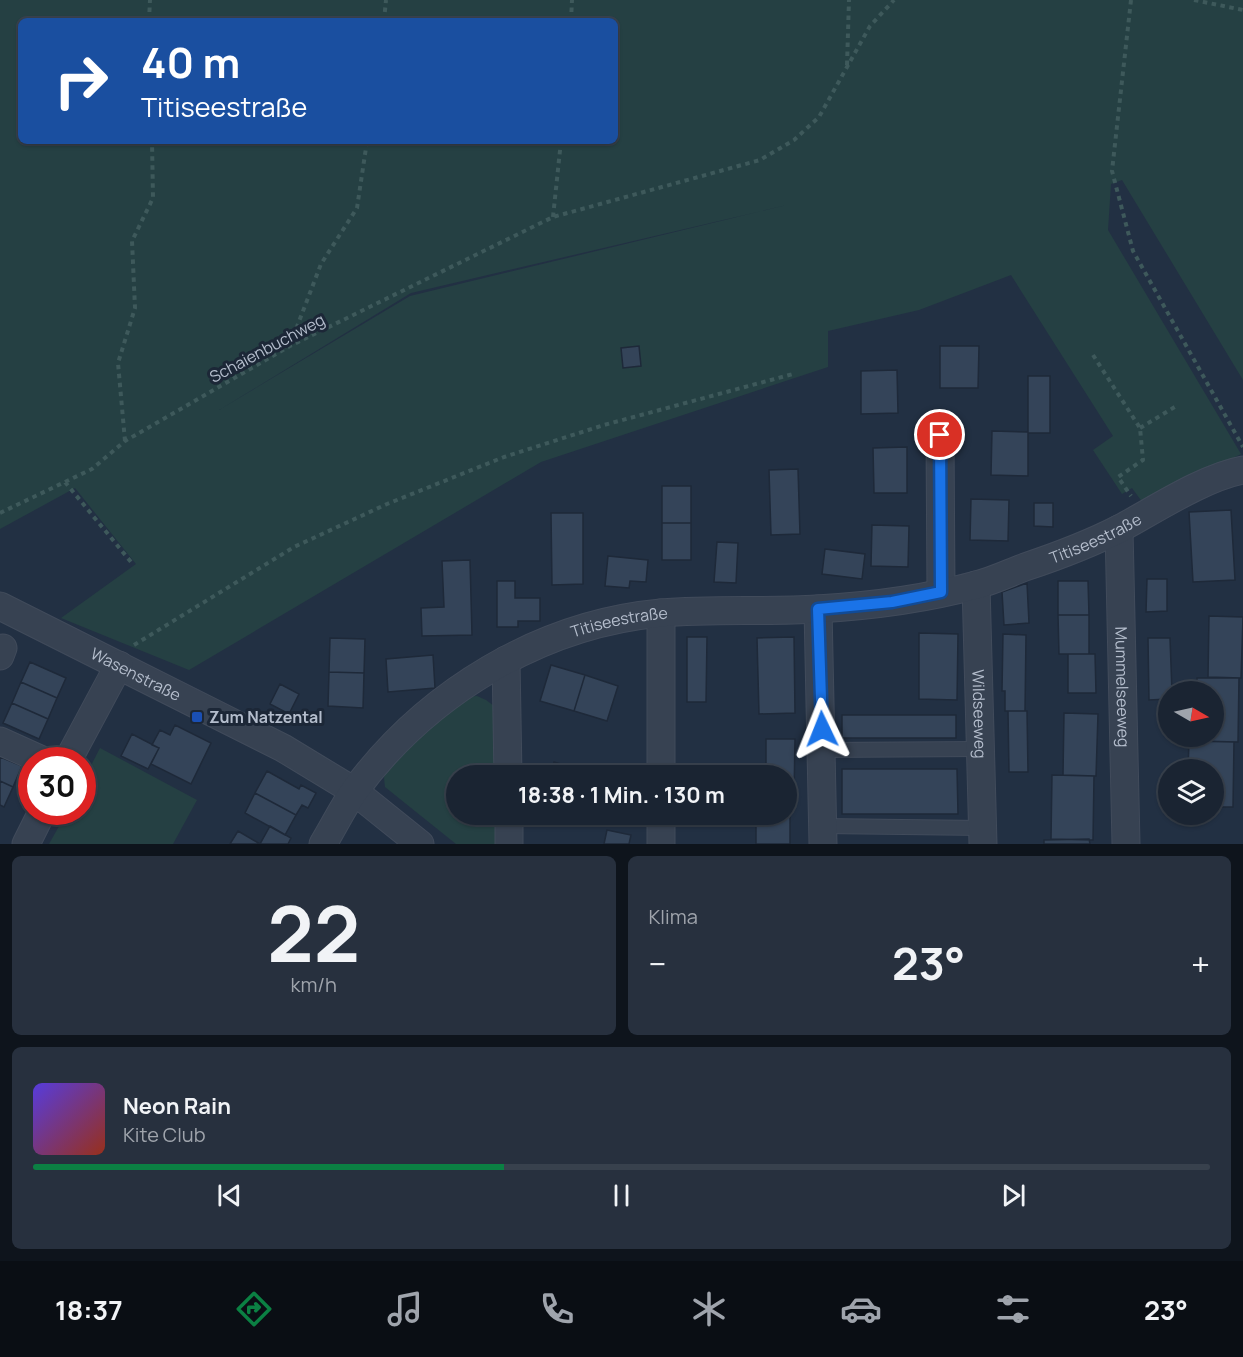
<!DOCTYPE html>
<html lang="de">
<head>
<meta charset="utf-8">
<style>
  :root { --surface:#1a2432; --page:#27303e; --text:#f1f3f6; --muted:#9fa4ac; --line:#38414d; --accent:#0b8043 }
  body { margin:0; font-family:Manrope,sans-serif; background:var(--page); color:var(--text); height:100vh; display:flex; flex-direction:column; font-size:22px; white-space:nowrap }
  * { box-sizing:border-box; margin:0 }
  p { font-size:20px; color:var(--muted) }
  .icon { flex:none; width:33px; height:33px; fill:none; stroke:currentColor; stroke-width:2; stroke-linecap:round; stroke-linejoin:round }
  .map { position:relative; height:844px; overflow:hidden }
  .details { display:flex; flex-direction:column; gap:12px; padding:12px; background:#0e141c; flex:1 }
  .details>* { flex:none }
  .hud { position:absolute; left:18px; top:18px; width:600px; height:126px; border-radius:9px; box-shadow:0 2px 4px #0004,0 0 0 2px var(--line); background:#1a4fa0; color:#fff; overflow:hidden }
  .needle { width:39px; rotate:99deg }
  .controls { position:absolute; left:1158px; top:681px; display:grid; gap:12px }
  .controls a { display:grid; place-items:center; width:66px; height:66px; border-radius:50%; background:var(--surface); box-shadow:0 2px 4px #0004,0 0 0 2px var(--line); font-size:30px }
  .speed { position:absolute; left:18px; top:747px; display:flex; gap:12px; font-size:30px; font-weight:700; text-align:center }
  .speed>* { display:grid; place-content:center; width:78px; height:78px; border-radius:50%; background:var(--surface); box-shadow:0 2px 4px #0004,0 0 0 2px var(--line); line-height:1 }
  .speed .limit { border:9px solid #d22; background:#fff; color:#111 }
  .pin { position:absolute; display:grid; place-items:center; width:51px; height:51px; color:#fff; margin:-26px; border:3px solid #fff; border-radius:50%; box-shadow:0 2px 6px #0007 }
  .me { position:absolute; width:66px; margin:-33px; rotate:358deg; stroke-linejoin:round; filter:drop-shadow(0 0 4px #0008) }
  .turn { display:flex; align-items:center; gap:21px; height:126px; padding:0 24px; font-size:27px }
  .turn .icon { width:78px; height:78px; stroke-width:2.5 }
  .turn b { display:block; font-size:42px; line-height:51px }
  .big { font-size:45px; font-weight:700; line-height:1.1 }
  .details .tile { flex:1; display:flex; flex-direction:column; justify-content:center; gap:9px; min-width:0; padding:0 21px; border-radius:9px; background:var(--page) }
  .details .dial { align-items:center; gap:0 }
  .dial b { font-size:78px; line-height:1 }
  .song { display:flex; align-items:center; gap:18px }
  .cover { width:72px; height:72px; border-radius:9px; background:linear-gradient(135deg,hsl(250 70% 55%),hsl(10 70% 35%)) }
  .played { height:6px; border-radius:3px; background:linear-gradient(90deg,var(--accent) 40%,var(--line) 40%) }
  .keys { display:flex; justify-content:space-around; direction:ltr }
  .heat { display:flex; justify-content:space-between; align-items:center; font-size:33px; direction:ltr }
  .details .tiles { flex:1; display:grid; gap:12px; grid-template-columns:1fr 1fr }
  .tile:last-child { grid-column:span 2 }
  .trip { position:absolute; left:446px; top:765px; width:351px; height:60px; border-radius:30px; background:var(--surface); box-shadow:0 2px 4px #0004,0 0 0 2px var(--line); font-weight:700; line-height:60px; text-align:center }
  .tab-bar { display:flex; height:96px; justify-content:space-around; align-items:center; background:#0a0e14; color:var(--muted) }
  .tab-bar .icon { width:42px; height:42px }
  .tab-bar .selected { color:var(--accent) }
  .tab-bar b { font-size:27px; color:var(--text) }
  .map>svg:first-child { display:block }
  .green { fill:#254043; fill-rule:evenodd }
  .building { fill:#344459; stroke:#1e2939; stroke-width:1.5 }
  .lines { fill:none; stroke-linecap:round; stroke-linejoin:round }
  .lane-casing { stroke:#414b5b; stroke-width:16 }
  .street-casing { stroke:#414b5b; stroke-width:29 }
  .path { stroke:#3e595b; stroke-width:4; stroke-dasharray:4.5 4.5; stroke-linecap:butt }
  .lane { stroke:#374252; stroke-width:14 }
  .street { stroke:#374252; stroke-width:27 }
  .route-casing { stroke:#114b97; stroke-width:15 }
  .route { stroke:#1a73e8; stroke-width:10 }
  .transit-dot { fill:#1a4fb4; stroke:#1c2737; stroke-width:2 }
  .labels { text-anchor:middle; stroke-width:6; stroke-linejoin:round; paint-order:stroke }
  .street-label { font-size:16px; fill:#b4bdcc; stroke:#1c2737 }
  .poi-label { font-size:16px; font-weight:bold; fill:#b4bdcc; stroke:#1c2737; text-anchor:start }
</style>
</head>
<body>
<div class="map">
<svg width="1243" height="844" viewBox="0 0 1243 844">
  <rect width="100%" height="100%" fill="#223043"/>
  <path class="green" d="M 0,0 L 1243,0 L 1243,380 L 1122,180 L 1111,184 L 1108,230 L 1241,454 L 1143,503 L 1132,488 L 1122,494 L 1093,450 L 1113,436 L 1011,275 L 919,310 L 828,331 L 828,367 L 541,462 L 189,670 L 61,618 L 136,564 L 75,488 L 0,529 ZM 21,21 L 615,21 L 615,141 L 21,141 ZM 787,205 L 410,296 L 219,410 L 411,293 Z
    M 477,696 L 486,700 L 494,706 L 499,775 L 456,776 L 456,814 L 500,815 L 497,842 L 495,844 L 456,844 L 385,787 L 384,778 L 387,766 L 466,697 Z
    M 100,748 L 197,800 L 173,844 L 49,844 L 67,812 L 82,812 L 83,781 Z"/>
  <path class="building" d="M 639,346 L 641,366 L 623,368 L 621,348 Z
    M 940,346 L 979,346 L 978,388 L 940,388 Z
    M 897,370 L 898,413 L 861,414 L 861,371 Z
    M 1028,376 L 1050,376 L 1050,433 L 1028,433 Z
    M 992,431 L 1028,432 L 1028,476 L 991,475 Z
    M 907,447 L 907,493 L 874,493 L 873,448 Z
    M 798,469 L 800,534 L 771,535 L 769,470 Z
    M 662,486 L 691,486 L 691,523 L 662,523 Z
    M 971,499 L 1009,500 L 1008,541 L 970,540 Z
    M 1034,503 L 1053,503 L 1053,527 L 1034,526 Z
    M 1231,510 L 1235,580 L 1193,582 L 1189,512 Z
    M 551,513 L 583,513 L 583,584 L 552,585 Z
    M 662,523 L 691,523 L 691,560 L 662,560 Z
    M 872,525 L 909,526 L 908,567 L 871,566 Z
    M 717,542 L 738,543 L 736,583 L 714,582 Z
    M 825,549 L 865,554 L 862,579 L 822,574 Z
    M 608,556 L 648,560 L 646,582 L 630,581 L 629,588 L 605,586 Z
    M 470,560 L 472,635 L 422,636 L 421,608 L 444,607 L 442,561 Z
    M 1147,579 L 1167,579 L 1167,611 L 1146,612 Z
    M 497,581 L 515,581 L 515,598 L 540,598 L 540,621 L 518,621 L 518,627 L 497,627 Z
    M 1058,581 L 1088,581 L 1089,615 L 1058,615 Z
    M 1027,583 L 1029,623 L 1004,625 L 1002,592 Z
    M 1058,615 L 1089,615 L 1089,654 L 1059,654 Z
    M 1209,616 L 1243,617 L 1241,678 L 1208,677 Z
    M 919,633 L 958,634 L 957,700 L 919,699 Z
    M 1003,634 L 1026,635 L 1025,711 L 1005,711 L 1005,691 L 1002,691 Z
    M 687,637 L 707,637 L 706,702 L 687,702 Z
    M 794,637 L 795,713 L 759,714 L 757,638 Z
    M 330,638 L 365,639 L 364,673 L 329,672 Z
    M 1148,638 L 1170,638 L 1172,692 L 1168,692 L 1168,699 L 1149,700 Z
    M 1068,654 L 1095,654 L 1096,693 L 1068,693 Z
    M 433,655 L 435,688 L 388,692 L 386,659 Z
    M 30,662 L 66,678 L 57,698 L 21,682 Z
    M 551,665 L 585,675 L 574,711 L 540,701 Z
    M 329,672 L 364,673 L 363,708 L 328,706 Z
    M 585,675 L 618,686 L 607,721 L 574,711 Z
    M 1197,678 L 1239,678 L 1238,742 L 1196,741 L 1196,736 L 1214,736 L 1214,692 L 1197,692 Z
    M 21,682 L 57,698 L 48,719 L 12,703 Z
    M 280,684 L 299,694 L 289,714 L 270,704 Z
    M 12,703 L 48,719 L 39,739 L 3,723 Z
    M 1008,711 L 1027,711 L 1028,772 L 1009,772 Z
    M 1064,713 L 1098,714 L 1096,776 L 1063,775 Z
    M 842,715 L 956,715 L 956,738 L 842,738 Z
    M 175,725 L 211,743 L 191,784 L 151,764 L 159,748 L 152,745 L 160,730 L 170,735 Z
    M 132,734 L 159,748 L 148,769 L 121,756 Z
    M 766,739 L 795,739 L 794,796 L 786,796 L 786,776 L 766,776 Z
    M 1189,741 L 1234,742 L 1233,807 L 1214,807 L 1214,770 L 1188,770 Z
    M 0,757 L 22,766 L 13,787 L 0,781 Z
    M 554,762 L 588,772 L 587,776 L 550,776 Z
    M 842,769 L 957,769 L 958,814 L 842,814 Z
    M 267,771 L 299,789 L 301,785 L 316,793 L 308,808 L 302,805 L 296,815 L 255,793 Z
    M 1052,775 L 1094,776 L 1093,840 L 1051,839 Z
    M 0,781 L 13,787 L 4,807 L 0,805 Z
    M 255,793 L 296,815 L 285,835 L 245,813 Z
    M 786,796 L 790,796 L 790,844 L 756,844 L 756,814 L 786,814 Z
    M 270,826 L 291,838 L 288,844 L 260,844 Z
    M 607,830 L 631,835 L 629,844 L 604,844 Z
    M 238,831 L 260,844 L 261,844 L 230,844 Z
    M 1089,839 L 1090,844 L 1044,844 L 1044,840 Z"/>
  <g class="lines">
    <g class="lane-casing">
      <path id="lane" d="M 822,750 L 980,749
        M 823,826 L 982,828"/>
    </g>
    <g class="street-casing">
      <g id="street">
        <path d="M 940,435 L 941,592"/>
        <path id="s1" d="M 1119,529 L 1126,844"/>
        <path id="s2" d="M 976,585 L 983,844"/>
        <path id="s3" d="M 0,606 L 283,748 L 354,791 L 420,844"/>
        <path d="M 818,609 L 823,844"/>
        <path d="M 661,613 L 661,776"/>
        <path d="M 0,656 L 3,648"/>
        <path d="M 506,660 L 508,776"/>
        <path d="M 0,741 L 42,760"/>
        <path d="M 68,760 L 119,665"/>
        <path d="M 509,814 L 509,844"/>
        <path d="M 661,814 L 661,844"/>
        <path d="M 26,844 L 42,812"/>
        <path id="s4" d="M 323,844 C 334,826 343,807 355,790 C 427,693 540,624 661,613 C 713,609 765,612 817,609 C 870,606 925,599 976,585 C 993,581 1009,573 1025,567 C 1058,556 1090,544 1121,528 C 1156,509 1205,477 1243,470"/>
      </g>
    </g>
    <path class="path" d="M 1131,0 L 1112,171 L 1133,251 L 1243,447
      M 1194,0 L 1243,10
      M 149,21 L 150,0
      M 384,21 L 386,0
      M 571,21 L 572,0
      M 847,65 L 849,0
      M 553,217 L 561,141
      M 290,345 L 321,264 L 357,208 L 367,141
      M 1093,355 L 1140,428 L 1143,460 L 1118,477 L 1131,496
      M 1140,428 L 1178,405
      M 125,441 L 118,363 L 135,308 L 132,241 L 153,198 L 152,141
      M 65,482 L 131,562
      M 0,513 L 92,469 L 125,441 L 290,346 L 553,217 L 760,160 L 794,140 L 819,117 L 870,26 L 894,0
      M 134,645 L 294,547 L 387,504 L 504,457 L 604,425 L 793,374"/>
    <use href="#lane" class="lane"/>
    <use href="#street" class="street"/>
  </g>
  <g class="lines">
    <g class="route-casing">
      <path id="route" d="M 822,729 L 818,609 L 892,602 L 941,592 L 940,435"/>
    </g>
    <use href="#route" class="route"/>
  </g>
  <rect class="transit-dot" x="191" y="711" width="12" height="12" rx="3"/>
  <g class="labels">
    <g class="street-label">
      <text transform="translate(267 348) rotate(-28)" y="6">Schaienbuchweg</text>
      <text dy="6" stroke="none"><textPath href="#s4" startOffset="872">Titiseestraße</textPath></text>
      <text dy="6" stroke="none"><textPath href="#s4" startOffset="384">Titiseestraße</textPath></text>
      <text dy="6" stroke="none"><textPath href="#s3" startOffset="152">Wasenstraße</textPath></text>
      <text dy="6" stroke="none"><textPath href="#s1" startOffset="158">Mummelseeweg</textPath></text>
      <text dy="6" stroke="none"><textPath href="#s2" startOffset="129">Wildseeweg</textPath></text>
    </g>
    <g class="poi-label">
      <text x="209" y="723">Zum Natzental</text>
    </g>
  </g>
</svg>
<div class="controls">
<a><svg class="needle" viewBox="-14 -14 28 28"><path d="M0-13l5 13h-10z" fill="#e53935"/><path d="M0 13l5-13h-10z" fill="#9fa4ac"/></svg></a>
<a><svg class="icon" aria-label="layers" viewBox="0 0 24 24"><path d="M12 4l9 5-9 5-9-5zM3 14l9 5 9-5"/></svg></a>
</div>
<div class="speed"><div class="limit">30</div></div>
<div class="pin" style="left:940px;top:435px;background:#d93025"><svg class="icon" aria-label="arrive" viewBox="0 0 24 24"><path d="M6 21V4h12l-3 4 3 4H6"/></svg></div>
<svg class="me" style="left:822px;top:729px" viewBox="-20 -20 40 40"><path d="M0-17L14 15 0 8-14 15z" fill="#1a73e8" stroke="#fff" stroke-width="4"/></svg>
<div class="trip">18:38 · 1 Min. · 130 m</div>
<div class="hud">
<div class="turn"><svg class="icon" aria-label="right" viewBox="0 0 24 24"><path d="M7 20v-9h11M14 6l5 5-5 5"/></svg><div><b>40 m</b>Titiseestraße</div></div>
</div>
</div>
<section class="details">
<div class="tiles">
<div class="tile dial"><b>22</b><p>km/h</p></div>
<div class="tile"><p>Klima</p>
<div class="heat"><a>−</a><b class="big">23°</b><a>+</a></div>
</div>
<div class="tile">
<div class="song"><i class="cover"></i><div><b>Neon Rain</b><p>Kite Club</p></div></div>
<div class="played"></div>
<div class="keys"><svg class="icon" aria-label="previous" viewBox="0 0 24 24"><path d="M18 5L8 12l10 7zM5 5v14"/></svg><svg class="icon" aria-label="pause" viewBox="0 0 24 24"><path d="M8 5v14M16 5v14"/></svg><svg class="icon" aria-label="next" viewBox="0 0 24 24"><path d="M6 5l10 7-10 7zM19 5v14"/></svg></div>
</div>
</div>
</section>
<nav class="tab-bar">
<b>18:37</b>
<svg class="icon selected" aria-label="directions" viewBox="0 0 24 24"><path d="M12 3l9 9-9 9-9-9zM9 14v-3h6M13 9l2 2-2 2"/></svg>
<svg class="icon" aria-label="music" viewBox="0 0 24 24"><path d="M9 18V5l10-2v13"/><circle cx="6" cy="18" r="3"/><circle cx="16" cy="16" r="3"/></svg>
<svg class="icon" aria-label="phone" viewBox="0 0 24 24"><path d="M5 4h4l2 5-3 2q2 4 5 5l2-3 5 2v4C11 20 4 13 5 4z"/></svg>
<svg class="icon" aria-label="climate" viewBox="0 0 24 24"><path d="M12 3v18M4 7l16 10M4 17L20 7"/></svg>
<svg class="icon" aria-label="car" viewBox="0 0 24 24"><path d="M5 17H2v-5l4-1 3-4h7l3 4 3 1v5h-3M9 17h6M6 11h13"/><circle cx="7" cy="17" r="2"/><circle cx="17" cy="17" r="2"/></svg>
<svg class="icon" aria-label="filters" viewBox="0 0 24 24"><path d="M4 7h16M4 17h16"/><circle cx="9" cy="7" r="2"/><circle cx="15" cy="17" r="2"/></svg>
<b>23°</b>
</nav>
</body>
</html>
